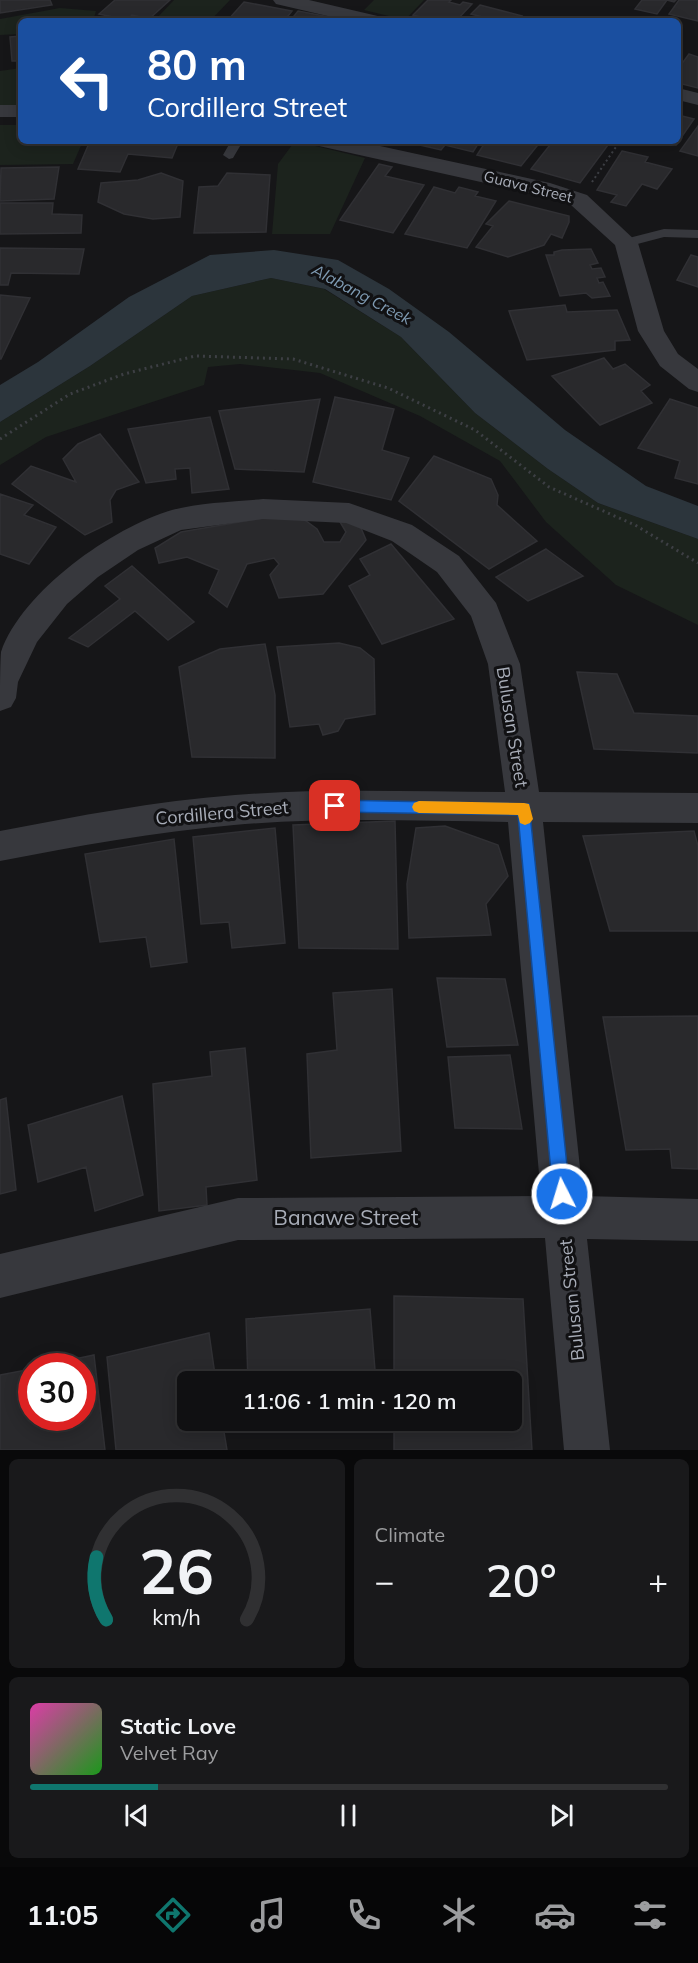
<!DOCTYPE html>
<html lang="en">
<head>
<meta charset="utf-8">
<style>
  :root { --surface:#101012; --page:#19191b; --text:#f1f3f6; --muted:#9c9d9f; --line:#303032; --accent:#0f766e }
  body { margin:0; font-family:Mulish,sans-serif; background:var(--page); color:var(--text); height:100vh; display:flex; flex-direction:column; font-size:22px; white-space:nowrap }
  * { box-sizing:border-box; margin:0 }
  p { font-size:20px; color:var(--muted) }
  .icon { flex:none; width:33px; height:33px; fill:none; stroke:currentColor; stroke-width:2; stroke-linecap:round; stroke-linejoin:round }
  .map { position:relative; height:1450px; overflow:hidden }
  .sheet { display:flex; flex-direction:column; gap:9px; padding:9px; background:#09090a; flex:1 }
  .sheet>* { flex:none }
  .guide { position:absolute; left:18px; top:18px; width:663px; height:126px; border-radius:9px; box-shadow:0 3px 15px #0003,0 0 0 2px var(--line); background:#1a4fa0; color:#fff; overflow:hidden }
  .speed { position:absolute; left:18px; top:1353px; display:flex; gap:12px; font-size:30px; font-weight:700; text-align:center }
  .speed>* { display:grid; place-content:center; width:78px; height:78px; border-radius:50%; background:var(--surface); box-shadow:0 3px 15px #0003,0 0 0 2px var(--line); line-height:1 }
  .speed .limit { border:9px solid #d22; background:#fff; color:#111 }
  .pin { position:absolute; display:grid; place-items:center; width:51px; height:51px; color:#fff; margin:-26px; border-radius:12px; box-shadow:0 3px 9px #0006 }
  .me { position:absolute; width:66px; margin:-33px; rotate:355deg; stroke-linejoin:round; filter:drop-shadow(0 0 4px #0008) }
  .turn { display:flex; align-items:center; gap:21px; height:126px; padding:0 30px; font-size:27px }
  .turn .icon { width:78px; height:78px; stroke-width:2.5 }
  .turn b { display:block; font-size:42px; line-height:51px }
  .big { font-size:45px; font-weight:600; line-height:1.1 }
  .sheet .widget { flex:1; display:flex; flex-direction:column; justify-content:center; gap:9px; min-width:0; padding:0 21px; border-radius:9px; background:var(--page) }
  .sheet .dial { align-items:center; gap:0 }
  .dial svg { height:156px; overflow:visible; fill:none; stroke:var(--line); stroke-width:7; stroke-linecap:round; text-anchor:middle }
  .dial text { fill:var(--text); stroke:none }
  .song { display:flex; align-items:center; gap:18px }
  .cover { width:72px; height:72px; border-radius:9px; background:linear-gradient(135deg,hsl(320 70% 55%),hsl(120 70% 35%)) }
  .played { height:6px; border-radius:3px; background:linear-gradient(90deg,var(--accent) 20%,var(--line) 20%) }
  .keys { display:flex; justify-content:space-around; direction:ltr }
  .heat { display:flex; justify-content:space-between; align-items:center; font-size:33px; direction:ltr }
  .sheet .tiles { flex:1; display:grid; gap:9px; grid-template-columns:1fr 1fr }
  .widget:last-child { grid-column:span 2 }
  .trip { position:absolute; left:177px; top:1371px; width:345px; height:60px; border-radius:9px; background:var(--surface); box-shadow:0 3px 15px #0003,0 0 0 2px var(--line); font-weight:600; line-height:60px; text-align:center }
  .tab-bar { display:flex; height:96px; justify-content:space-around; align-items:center; background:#060607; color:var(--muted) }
  .tab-bar .icon { width:42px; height:42px }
  .tab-bar .active { color:var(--accent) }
  .tab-bar b { font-size:27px; color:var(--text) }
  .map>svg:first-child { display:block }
  .green { fill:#1c231d }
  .water { fill:#2c353c }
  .building { fill:#29292c; stroke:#303034; stroke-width:1.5 }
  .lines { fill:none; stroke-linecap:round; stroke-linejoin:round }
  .path-far1 { stroke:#3d3f44; stroke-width:2; stroke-dasharray:2 3; stroke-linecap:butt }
  .path { stroke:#3d3f44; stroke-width:3; stroke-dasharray:2 4; stroke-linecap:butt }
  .lane { fill:#37383d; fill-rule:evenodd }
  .street { fill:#37383d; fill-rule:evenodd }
  .route { fill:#1a73e8; stroke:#114b97; stroke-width:1.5 }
  .slow { fill:#f59e0b }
  .labels { text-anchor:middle; stroke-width:6; stroke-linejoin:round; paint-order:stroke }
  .far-street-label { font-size:15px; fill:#a8adb8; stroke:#111113 }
  .far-water-label { font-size:16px; font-style:italic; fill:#7f9bb3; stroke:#111113 }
  .street-label { font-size:18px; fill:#a8adb8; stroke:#111113 }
  .near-street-label { font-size:21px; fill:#a8adb8; stroke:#111113 }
</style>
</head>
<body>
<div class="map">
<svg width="698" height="1450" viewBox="0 0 698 1450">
  <rect width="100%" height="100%" fill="#161618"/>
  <path class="green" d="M 174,0 L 230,0 L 210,21 L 154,21 Z
    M 374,0 L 424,0 L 405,20 L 364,10 Z
    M 60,8 L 96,11 L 93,21 L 21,21 L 21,34 L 0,35 L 0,19 Z
    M 21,68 L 21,108 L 0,108 L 0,71 Z
    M 0,125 L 21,125 L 21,141 L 83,141 L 73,164 L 0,165 Z
    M 295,141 L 365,158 L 330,234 L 272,234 L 278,164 Z
    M 271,278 L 324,289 L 401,337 L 475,413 L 548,469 L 598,503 L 698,539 L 698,625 L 616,585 L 546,522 L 500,461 L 420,416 L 320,373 L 240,364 L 208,367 L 204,385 L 46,437 L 0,465 L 0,422 L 90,366 L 192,296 Z"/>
  <path class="water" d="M 274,250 L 338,260 L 389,289 L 449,332 L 565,430 L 646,486 L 698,506 L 698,539 L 598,503 L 548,469 L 475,413 L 401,337 L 325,289 L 271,278 L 192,296 L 90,366 L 0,422 L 0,385 L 38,362 L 129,297 L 210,255 Z"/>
  <path class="building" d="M 0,0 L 50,0 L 52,5 L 0,13 Z
    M 115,0 L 170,0 L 149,19 L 132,15 L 127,20 L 99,14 Z
    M 428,0 L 451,0 L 449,2 L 460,5 L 463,2 L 472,4 L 456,21 L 435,21 L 413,15 Z
    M 642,0 L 676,0 L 674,2 L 667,0 L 657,14 L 635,9 Z
    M 679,0 L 698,0 L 698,21 L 669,14 Z
    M 244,2 L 292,11 L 284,21 L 227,21 Z
    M 480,5 L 522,16 L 518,21 L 483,21 L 486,18 L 471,14 Z
    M 298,11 L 345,20 L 290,21 Z
    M 21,36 L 21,61 L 12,61 L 10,37 Z
    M 689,54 L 698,57 L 698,88 L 678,83 L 678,69 Z
    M 678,115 L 694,119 L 676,145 L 663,141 L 678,141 Z
    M 698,126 L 698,156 L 680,151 Z
    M 90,141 L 179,141 L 172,158 L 128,154 L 120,172 L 78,169 Z
    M 424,141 L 480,141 L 473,152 L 445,145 L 441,150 L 420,145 Z
    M 486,141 L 541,141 L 521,166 L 477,155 Z
    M 553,141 L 581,143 L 582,141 L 592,141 L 608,145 L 580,183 L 531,169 Z
    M 622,151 L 648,157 L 645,162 L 672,169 L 657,189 L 642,184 L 626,206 L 611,202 L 617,195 L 597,190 Z
    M 379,164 L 392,167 L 385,176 L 424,185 L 393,233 L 340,220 Z
    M 59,167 L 54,199 L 0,201 L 1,168 Z
    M 161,173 L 183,181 L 180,217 L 153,219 L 124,214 L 98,202 L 101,183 L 138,180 Z
    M 227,173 L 270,175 L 266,232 L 194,233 L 199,187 L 218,186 Z
    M 434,187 L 455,193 L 459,187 L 478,192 L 475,196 L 496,201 L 467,248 L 405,234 Z
    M 509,201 L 569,216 L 569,222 L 562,238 L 551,234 L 544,245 L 508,257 L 476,247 L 493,226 L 486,224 Z
    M 0,203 L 53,203 L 52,214 L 82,215 L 81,233 L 0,234 Z
    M 0,248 L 84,249 L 79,274 L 11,273 L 8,285 L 0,285 Z
    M 591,249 L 598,263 L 590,265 L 592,269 L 601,268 L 605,277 L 597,278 L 599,283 L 603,282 L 610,296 L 592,298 L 586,293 L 560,296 L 546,255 L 554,255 L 554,252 L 562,250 Z
    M 691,255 L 698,257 L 698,287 L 677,280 Z
    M 0,295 L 30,298 L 1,359 L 0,359 Z
    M 565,305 L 567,312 L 617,310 L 630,340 L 615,341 L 615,350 L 527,360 L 509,311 Z
    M 604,358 L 613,369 L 625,364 L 650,385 L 641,391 L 652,403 L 600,425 L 552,376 Z
    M 335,397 L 394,409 L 382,450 L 409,458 L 391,500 L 313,482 Z
    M 320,399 L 304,472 L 235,469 L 219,411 Z
    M 670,399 L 698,408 L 698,484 L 675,478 L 680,461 L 638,448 Z
    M 210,417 L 229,489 L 192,493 L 190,468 L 175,469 L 176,479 L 146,483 L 128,429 Z
    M 100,434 L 139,482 L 116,490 L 110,500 L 112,522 L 85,535 L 12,484 L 31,466 L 76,482 L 63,459 L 78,444 Z
    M 434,456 L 491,479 L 498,495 L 497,505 L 537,541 L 489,569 L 399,501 Z
    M 0,494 L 33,505 L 24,515 L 56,527 L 29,564 L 0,554 Z
    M 286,514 L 306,521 L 317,529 L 324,542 L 340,542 L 346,532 L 340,522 L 358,521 L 366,540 L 323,594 L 279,598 L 270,575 L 279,564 L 274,558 L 247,564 L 227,607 L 209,593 L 219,570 L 187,557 L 159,563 L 155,548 L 181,532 Z
    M 391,544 L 454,619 L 382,644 L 349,586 L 370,575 L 360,559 Z
    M 546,549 L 583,576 L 528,601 L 496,577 Z
    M 132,566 L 194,622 L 168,640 L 135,611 L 88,647 L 69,638 L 120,599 L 105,586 Z
    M 339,643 L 360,648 L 374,659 L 375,714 L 345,719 L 338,731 L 323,735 L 319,724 L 290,727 L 277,647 Z
    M 265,644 L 275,695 L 275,758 L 192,757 L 179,667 L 220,649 Z
    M 577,672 L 617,674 L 634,713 L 698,716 L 698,753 L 594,749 Z
    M 395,821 L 398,949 L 299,948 L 293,825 Z
    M 445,826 L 498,845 L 508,876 L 486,904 L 491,935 L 409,938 L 407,884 L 416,828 Z
    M 275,828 L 285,943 L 232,948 L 229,922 L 201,924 L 193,837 Z
    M 694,831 L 698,846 L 698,931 L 610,931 L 583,836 Z
    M 174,839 L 187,962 L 151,967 L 146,937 L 100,942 L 85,854 Z
    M 437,978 L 505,979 L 518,1045 L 447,1047 Z
    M 392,989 L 401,1151 L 311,1158 L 307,1054 L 337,1050 L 333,993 Z
    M 698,1016 L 698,1169 L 672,1168 L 670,1149 L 626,1150 L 603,1017 Z
    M 245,1048 L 257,1180 L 206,1187 L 207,1205 L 159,1211 L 153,1084 L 212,1076 L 210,1052 Z
    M 510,1055 L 522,1129 L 455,1128 L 448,1057 Z
    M 122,1096 L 143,1195 L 95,1211 L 86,1167 L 38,1182 L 28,1125 Z
    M 6,1098 L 16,1190 L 0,1194 L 0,1100 Z
    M 394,1296 L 523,1299 L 532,1450 L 394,1450 L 394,1420 L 512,1420 L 512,1382 L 394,1382 Z
    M 370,1309 L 376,1382 L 248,1382 L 246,1319 Z
    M 209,1333 L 216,1382 L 188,1382 L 188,1420 L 222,1420 L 227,1450 L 116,1450 L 107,1357 Z
    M 94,1355 L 105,1450 L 0,1450 L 0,1375 L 32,1369 L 32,1418 L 82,1418 L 82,1366 L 42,1366 Z"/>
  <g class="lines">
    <path class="path-far1" d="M 592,182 L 620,141"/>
    <path class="path" d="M 0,439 L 70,394 L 124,374 L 195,356 L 293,359 L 388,388 L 475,430 L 549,487 L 635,525 L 698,563"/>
    <path class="lane" d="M 231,141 L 243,141 L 233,158 L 229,159 L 223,155 Z
      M 664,229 L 698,230 L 698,238 L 664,237 L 626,247 L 619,243 L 621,240 Z"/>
    <path class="street" d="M 273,0 L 309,0 L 382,17 L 385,21 L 349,21 L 276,4 Z
      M 678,88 L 698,93 L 698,105 L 678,100 Z
      M 0,105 L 21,105 L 21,117 L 0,117 Z
      M 316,141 L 357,141 L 550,183 L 587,195 L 638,243 L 664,331 L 678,354 L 698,369 L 698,392 L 689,389 L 660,366 L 638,331 L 615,245 L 571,205 L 544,196 L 319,146 Z
      M 263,499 L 349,503 L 412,525 L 459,556 L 496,603 L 520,664 L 539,792 L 698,793 L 698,823 L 543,822 L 583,1196 L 698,1199 L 698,1241 L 587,1239 L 610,1450 L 564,1450 L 545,1238 L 238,1240 L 0,1298 L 0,1254 L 238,1198 L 541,1196 L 508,822 C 417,821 325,817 234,825 C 155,832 78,846 0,861 L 0,831 C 78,816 156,801 235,795 C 324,788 415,792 505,792 L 488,664 L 471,616 L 437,572 L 392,541 L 346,523 L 263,519 L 181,530 L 138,550 L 98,577 L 67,604 L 37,642 L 18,682 L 16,698 L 11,707 L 0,711 C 0,695 0,666 1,652 C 22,591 113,527 172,510 C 201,502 234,502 263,499 Z"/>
  </g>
  <path class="route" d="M 335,800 L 529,804 L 570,1194 L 568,1200 L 562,1203 L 555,1200 L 553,1194 L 518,815 L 335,812 L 330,810 L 328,806 L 330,801 Z"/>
  <path class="slow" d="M 419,801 L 524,803 L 529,804 L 533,819 L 530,823 L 525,825 L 520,823 L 518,815 L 419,813 L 414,811 L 412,807 L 414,803 Z"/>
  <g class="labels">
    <g class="far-street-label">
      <text transform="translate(528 187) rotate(14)" y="5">Guava Street</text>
    </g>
    <g class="far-water-label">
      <text transform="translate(362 294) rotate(28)" y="6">Alabang Creek</text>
    </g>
    <g class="street-label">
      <text transform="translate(512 727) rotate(81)" y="6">Bulusan Street</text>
      <text transform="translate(222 813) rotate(-5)" y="6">Cordillera Street</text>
      <text transform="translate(572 1300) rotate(-96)" y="6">Bulusan Street</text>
    </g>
    <g class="near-street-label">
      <text x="346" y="1225">Banawe Street</text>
    </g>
  </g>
</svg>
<div class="speed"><div class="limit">30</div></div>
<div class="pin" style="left:335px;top:806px;background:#d93025"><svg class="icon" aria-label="arrive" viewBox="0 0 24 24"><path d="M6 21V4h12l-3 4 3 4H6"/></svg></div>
<svg class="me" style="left:562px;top:1194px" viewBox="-20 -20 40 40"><circle r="17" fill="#1a73e8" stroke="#fff" stroke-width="3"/><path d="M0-11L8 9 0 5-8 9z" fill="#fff"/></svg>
<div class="trip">11:06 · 1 min · 120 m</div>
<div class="guide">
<div class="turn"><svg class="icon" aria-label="left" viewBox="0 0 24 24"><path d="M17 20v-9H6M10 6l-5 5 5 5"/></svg><div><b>80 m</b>Cordillera Street</div></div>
</div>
</div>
<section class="sheet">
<div class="tiles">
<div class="widget dial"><svg viewBox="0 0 100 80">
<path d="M14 69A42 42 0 1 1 86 69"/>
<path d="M14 69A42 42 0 0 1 9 37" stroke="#0f766e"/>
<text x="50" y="56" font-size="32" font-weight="700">26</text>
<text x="50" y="72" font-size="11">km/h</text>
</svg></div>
<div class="widget"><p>Climate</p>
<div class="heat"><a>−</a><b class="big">20°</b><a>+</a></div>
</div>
<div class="widget">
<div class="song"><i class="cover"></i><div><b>Static Love</b><p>Velvet Ray</p></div></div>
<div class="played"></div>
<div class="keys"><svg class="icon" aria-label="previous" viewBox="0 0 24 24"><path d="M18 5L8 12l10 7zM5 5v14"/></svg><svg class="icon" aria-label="pause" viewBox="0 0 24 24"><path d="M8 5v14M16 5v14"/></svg><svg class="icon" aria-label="next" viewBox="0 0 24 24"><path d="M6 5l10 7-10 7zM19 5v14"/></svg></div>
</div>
</div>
</section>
<nav class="tab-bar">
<b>11:05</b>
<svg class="icon active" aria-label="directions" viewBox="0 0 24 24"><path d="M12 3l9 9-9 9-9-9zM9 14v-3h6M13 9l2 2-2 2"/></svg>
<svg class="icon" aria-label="music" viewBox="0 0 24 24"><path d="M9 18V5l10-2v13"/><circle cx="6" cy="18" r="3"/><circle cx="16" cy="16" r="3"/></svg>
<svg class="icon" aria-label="phone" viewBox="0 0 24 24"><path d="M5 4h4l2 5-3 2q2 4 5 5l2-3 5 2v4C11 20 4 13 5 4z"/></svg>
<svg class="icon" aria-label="climate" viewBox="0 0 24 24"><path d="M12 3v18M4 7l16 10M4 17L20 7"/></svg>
<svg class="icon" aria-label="car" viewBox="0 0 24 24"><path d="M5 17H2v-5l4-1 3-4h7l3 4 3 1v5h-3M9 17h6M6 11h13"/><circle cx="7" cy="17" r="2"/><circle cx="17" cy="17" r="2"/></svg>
<svg class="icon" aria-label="filters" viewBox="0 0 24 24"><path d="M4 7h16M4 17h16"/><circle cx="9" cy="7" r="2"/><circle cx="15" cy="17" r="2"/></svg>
</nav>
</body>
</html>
